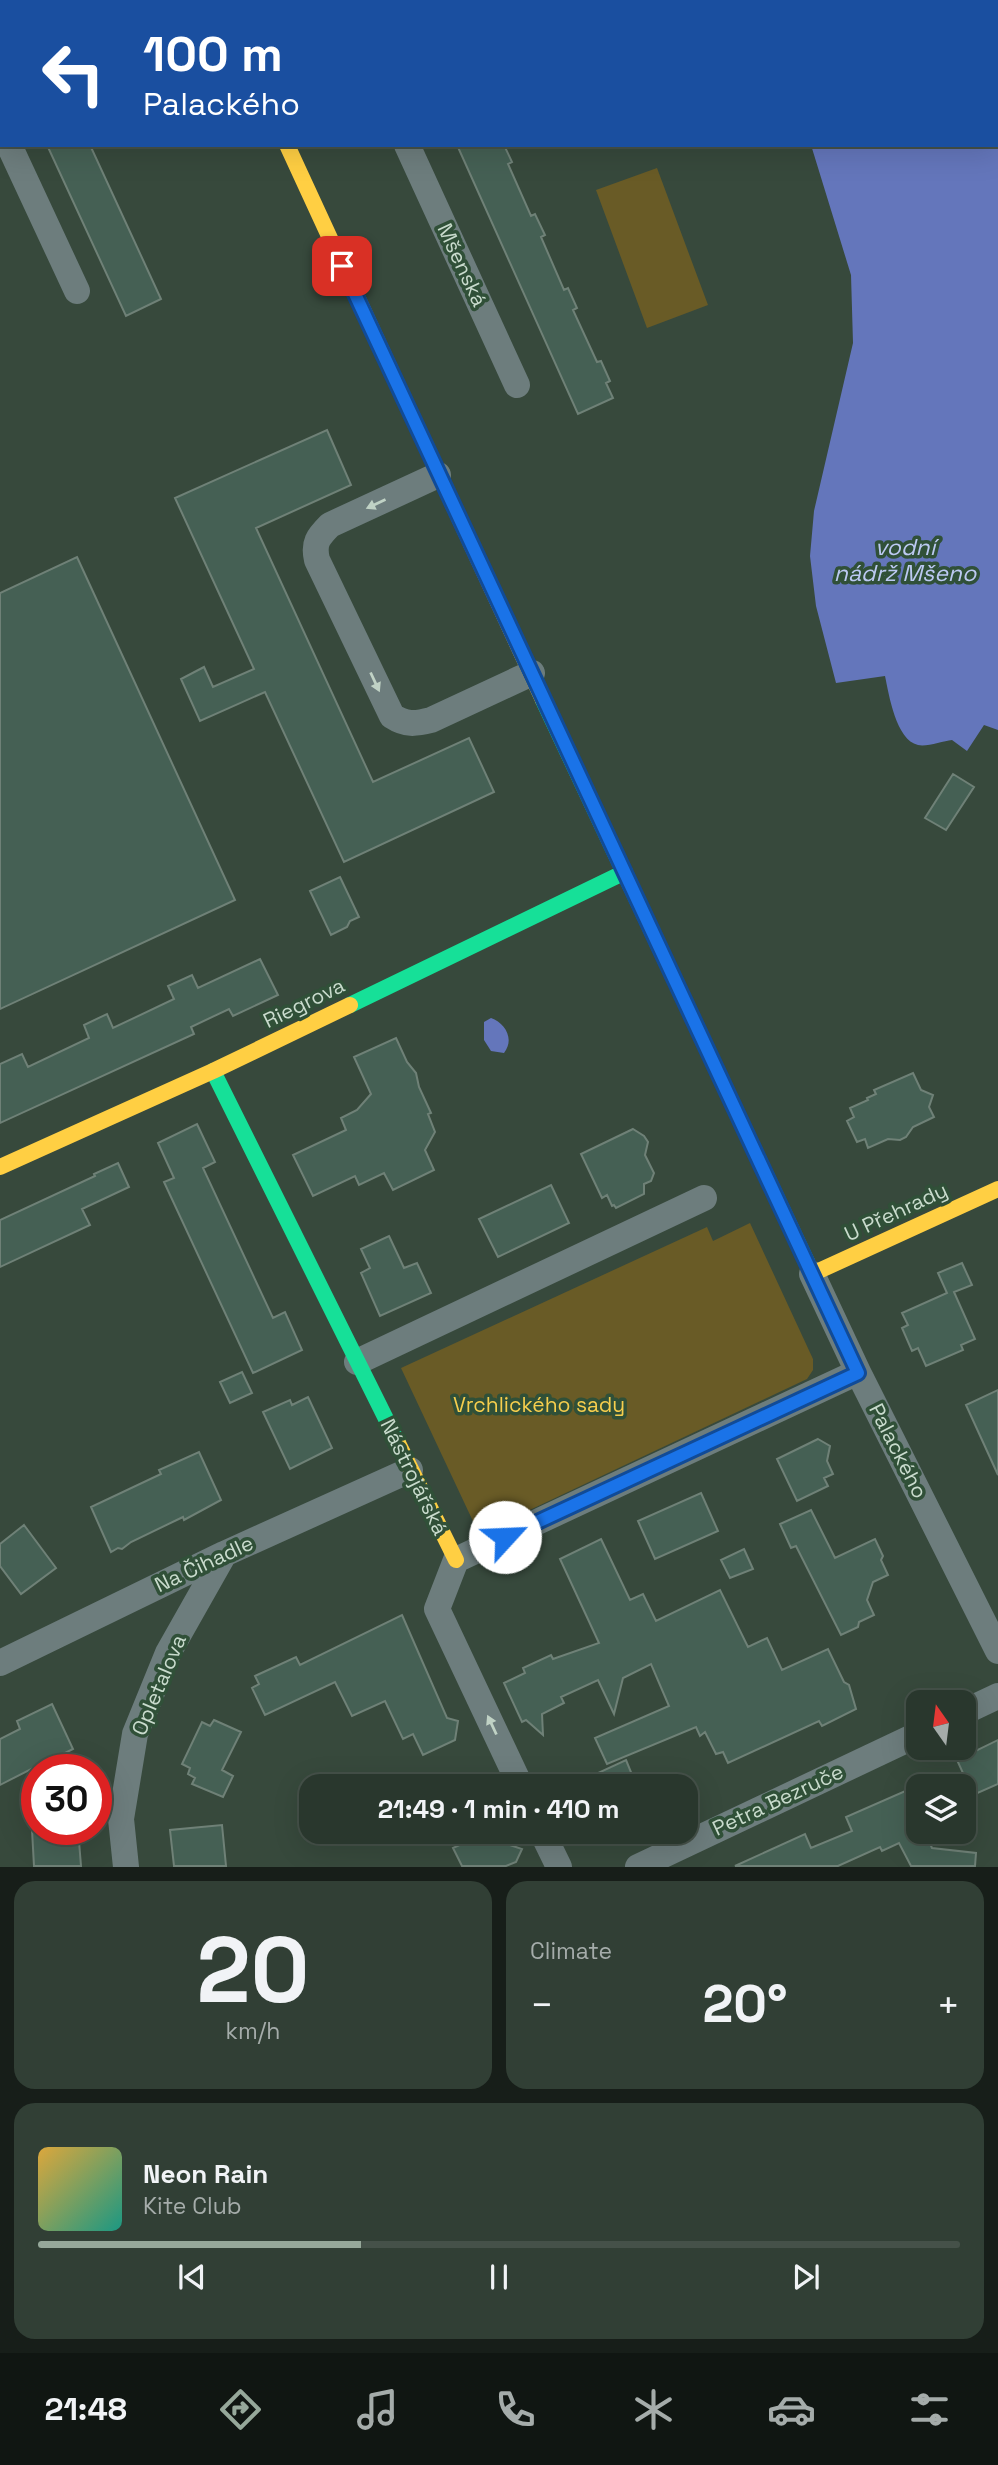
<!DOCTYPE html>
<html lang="en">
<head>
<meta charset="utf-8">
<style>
  :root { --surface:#29372d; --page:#313f35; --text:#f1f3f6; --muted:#a5acaa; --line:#455149; --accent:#96a89a }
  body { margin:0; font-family:"Space Grotesk",sans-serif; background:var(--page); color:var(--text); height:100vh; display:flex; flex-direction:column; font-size:26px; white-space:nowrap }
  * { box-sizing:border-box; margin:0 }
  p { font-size:23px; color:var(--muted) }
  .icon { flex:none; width:38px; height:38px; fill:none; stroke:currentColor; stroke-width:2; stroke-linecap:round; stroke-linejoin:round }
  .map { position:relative; height:1867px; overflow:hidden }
  .details { display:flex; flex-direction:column; gap:14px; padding:14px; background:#171e19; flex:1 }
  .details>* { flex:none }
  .top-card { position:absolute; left:0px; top:0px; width:999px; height:147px; box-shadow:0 7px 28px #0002,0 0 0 2px var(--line); background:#1a4fa0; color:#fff; overflow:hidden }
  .needle { width:46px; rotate:346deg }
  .fabs { position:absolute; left:906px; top:1690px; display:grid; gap:14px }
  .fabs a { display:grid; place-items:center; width:70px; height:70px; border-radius:14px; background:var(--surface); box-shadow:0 7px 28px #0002,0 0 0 2px var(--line); font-size:35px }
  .speed { position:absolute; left:21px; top:1754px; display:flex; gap:14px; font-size:35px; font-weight:700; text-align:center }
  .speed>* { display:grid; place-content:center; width:91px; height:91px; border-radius:50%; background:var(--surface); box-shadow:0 7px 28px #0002,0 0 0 2px var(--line); line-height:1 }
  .speed .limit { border:10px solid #d22; background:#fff; color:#111 }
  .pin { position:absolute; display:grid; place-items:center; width:60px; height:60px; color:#fff; margin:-30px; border-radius:14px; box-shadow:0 4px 10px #0006 }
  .me { position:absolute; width:77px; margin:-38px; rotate:65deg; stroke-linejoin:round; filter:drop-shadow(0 0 5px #0008) }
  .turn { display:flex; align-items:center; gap:24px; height:147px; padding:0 28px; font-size:32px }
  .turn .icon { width:91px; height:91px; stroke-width:2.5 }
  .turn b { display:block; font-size:49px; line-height:60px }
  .big { font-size:52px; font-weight:600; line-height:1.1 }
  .details .widget { flex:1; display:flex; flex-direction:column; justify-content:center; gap:10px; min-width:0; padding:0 24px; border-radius:21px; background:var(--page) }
  .details .dial { align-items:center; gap:0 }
  .dial b { font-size:91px; line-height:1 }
  .song { display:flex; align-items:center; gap:21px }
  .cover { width:84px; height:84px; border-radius:10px; background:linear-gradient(135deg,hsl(40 70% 55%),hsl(170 70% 35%)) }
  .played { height:7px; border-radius:4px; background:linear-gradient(90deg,var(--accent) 35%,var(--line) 35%) }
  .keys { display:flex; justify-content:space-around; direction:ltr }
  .heat { display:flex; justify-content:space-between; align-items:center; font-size:38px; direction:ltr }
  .details .tiles { flex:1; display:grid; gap:14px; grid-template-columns:1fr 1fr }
  .widget:last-child { grid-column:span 2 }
  .trip { position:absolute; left:299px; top:1774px; width:399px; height:70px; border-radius:21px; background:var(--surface); box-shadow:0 7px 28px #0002,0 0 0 2px var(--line); font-weight:600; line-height:70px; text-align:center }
  .dock { display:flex; height:112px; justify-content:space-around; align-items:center; background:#101612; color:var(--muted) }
  .dock .icon { width:49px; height:49px }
  .dock .on { color:var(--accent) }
  .dock b { font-size:32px; color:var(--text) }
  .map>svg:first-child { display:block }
  .green { fill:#695b26 }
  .water { fill:#6476bb }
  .building { fill:#456054; stroke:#6f8177; stroke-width:2 }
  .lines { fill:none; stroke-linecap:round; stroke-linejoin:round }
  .street { stroke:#6d7d7d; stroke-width:26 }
  .fast { stroke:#16e098; stroke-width:16 }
  .slow { stroke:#ffcf43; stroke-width:16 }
  .oneway { fill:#c0d2c5 }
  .route-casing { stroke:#114b97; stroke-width:18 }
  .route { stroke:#1a73e8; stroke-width:12 }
  .labels { text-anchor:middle; stroke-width:7; stroke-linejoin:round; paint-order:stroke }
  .street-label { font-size:21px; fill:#c9dbcd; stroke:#305038 }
  .park-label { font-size:21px; fill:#f6ce4d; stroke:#305038 }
  .water-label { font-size:23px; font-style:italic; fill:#bcc9f2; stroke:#305038 }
</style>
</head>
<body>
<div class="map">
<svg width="998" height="1867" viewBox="0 0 998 1867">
  <rect width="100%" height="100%" fill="#37493c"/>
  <path class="green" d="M 657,168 L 708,305 L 647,328 L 596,190 Z
    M 750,1223 L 813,1359 L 813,1370 L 807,1379 L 479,1534 L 401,1368 L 707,1227 L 713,1241 Z"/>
  <path class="water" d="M 770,0 L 998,0 L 998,730 L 984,725 L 967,751 L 952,740 C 943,741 927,747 918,745 C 896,740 889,695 885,676 L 836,683 L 816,606 L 810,556 L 814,511 L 853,343 L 851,275 L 811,145 L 998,145 L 998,2 L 771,2 Z
    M 491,1018 C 505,1023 515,1039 504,1053 L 491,1051 L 484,1040 L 484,1022 Z"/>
  <path class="building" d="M 47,145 L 90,145 L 161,299 L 126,316 Z
    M 457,145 L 504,145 L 512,162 L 508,164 L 531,216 L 535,214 L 545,235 L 541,237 L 564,290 L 568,288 L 577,308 L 573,310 L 597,362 L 601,361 L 610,381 L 606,383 L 613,398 L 578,414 Z
    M 327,430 L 351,485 L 256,528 L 373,782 L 469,738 L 494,792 L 344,862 L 265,692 L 200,721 L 181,679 L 204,667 L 213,687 L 254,669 L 175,498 Z
    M 77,557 L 235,900 L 0,1009 L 0,593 Z
    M 953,774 L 974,787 L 946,830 L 925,818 Z
    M 340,877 L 359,917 L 350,921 L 347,927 L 331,935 L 310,891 Z
    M 260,959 L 278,995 L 233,1016 L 229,1009 L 191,1027 L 194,1034 L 0,1123 L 0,1064 L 22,1054 L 28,1067 L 89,1038 L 84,1025 L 107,1014 L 113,1028 L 174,999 L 168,986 L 192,975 L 198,988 Z
    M 396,1038 L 407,1062 L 416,1073 L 419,1087 L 431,1113 L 428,1114 L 435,1132 L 425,1150 L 434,1170 L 393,1190 L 384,1173 L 359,1185 L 355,1176 L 313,1196 L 293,1155 L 346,1130 L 341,1118 L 357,1110 L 371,1094 L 354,1057 Z
    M 913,1073 L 921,1090 L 933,1095 L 929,1107 L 934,1117 L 913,1127 L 906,1137 L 900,1140 L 888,1139 L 868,1148 L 865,1139 L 857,1142 L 847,1121 L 854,1117 L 850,1108 L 868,1100 L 867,1098 L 876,1094 L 874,1090 Z
    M 197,1124 L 215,1162 L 203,1168 L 273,1318 L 285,1312 L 302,1350 L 253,1373 L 164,1182 L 174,1178 L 158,1143 Z
    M 633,1129 L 644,1136 L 648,1142 L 645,1155 L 654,1173 L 651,1181 L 644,1184 L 644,1194 L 616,1208 L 614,1205 L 612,1206 L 607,1195 L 602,1198 L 581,1154 Z
    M 118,1163 L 129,1187 L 82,1209 L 90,1225 L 0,1267 L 0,1220 L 95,1176 L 94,1174 Z
    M 551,1185 L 569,1223 L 498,1257 L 479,1219 Z
    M 389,1236 L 404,1268 L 417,1263 L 431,1293 L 380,1316 L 361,1273 L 370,1268 L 361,1249 Z
    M 962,1263 L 972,1285 L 954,1292 L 975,1339 L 961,1345 L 963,1350 L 926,1366 L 918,1348 L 912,1351 L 902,1328 L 908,1325 L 902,1313 L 947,1293 L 938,1273 Z
    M 242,1372 L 252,1393 L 230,1403 L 220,1382 Z
    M 998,1390 L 998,1475 L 966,1405 Z
    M 308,1397 L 332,1448 L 290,1469 L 263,1412 L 290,1400 L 292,1405 Z
    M 818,1439 L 830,1446 L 827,1461 L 833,1474 L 824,1478 L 828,1486 L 797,1501 L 777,1459 Z
    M 199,1452 L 221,1500 L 184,1520 L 183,1517 L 131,1542 L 122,1549 L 118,1548 L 111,1552 L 91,1507 L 161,1474 L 159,1470 Z
    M 701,1493 L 718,1531 L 655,1559 L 638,1521 Z
    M 811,1510 L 835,1558 L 875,1539 L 883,1556 L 881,1560 L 888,1575 L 873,1582 L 867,1600 L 874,1615 L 859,1622 L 858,1627 L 841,1635 L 796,1546 L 791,1548 L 780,1524 Z
    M 24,1525 L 56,1568 L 21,1594 L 0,1566 L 0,1544 Z
    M 601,1539 L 630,1600 L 643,1594 L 656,1621 L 720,1590 L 748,1647 L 767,1638 L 782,1670 L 828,1649 L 844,1682 L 849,1685 L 856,1709 L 822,1726 L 819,1721 L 728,1763 L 723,1752 L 716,1754 L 705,1732 L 700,1736 L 696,1727 L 607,1764 L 595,1738 L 669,1706 L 651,1664 L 623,1678 L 614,1714 L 598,1680 L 561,1697 L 564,1703 L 542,1714 L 543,1735 L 526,1720 L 522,1722 L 504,1683 L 525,1673 L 523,1668 L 551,1655 L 553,1659 L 599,1643 L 560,1559 Z
    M 744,1549 L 753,1569 L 730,1578 L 721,1560 Z
    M 402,1615 L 447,1718 L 458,1721 L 455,1740 L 423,1755 L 413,1734 L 403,1739 L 385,1701 L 352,1716 L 335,1682 L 265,1715 L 252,1688 L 259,1684 L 255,1676 L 296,1657 L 300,1665 Z
    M 52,1704 L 73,1749 L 55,1758 L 53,1765 L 45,1768 L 37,1766 L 0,1785 L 0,1739 L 20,1729 L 17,1721 Z
    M 214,1720 L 241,1732 L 222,1770 L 233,1776 L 223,1797 L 192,1784 L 195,1778 L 188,1774 L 190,1768 L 182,1764 L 202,1722 L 210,1726 Z
    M 998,1740 L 998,1784 L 973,1795 L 957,1760 Z
    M 626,1760 L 637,1787 L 568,1787 Z
    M 919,1785 L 919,1832 L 925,1832 L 932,1848 L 976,1853 L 975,1866 L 911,1866 L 899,1843 L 882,1851 L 880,1847 L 838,1866 L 735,1866 L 805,1834 L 811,1848 L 852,1831 L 846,1817 Z
    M 222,1825 L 226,1866 L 174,1866 L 170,1830 Z
    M 78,1829 L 81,1866 L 34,1866 L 32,1830 Z
    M 488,1832 L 502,1832 L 507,1844 L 522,1849 L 516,1862 L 506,1866 L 462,1866 L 453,1848 Z"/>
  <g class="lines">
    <path class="street" d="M 412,2 L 412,0
      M 9,145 L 77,291
      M 407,145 L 517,385
      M 438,475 L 330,525 C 318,537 313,543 317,560 L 392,716 C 406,725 415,724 431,720 L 532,673
      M 812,1274 L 858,1372 L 998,1651
      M 357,1362 L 704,1198
      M 0,1663 L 224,1554 L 410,1470
      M 964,1712 L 998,1696
      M 521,1787 L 437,1609 L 456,1560 L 858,1372
      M 542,1832 L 559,1867
      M 126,1867 L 121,1819 L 135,1734 L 168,1653 L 224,1554
      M 638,1867 L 919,1734"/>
    <path class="fast" d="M 220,0 L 221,2
      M 543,700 L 807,1262
      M 350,1005 L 625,872
      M 213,1071 L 398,1443"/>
    <path class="slow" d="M 287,145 L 543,700
      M 0,1167 L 213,1071 L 350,1005
      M 807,1262 L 812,1274 L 998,1189
      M 398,1443 L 456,1560"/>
  </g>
  <defs><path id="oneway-solid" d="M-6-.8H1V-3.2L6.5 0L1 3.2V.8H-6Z" transform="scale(1.75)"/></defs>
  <g class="oneway">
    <use href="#oneway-solid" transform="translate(376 504) rotate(155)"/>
    <use href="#oneway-solid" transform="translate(375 682) rotate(65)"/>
    <use href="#oneway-solid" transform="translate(492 1725) rotate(-115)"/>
  </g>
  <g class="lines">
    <g class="route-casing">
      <path id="route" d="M 342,266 L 858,1373 L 505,1537"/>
    </g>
    <use href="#route" class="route"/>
  </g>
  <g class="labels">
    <g class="street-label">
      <text transform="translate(462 265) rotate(65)" y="7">Mšenská</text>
      <text transform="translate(304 1003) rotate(-26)" y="7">Riegrova</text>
      <text transform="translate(896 1212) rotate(-25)" y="7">U Přehrady</text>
      <text transform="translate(898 1451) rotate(63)" y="7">Palackého</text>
      <text transform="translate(414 1477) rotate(64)" y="7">Nástrojářská</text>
      <text transform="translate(204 1564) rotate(-25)" y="7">Na Čihadle</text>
      <text transform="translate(159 1685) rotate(-67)" y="7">Opletalova</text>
      <text transform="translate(778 1800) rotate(-25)" y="7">Petra Bezruče</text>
    </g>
    <g class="park-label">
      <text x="539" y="1412">Vrchlického sady</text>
    </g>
    <g class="water-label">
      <text x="905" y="555">vodní<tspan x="905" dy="26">nádrž Mšeno</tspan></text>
    </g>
  </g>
</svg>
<div class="fabs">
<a><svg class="needle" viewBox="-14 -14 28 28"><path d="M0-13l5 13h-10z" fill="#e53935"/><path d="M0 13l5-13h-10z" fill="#a5acaa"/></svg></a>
<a><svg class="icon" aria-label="layers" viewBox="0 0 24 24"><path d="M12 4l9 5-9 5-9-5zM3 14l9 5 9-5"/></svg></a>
</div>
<div class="speed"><div class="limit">30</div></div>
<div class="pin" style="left:342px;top:266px;background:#d93025"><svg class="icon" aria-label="arrive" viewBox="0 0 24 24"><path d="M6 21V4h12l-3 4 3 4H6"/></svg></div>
<svg class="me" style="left:505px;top:1537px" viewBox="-20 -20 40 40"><circle r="19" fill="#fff"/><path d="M0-13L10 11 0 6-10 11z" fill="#1a73e8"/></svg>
<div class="trip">21:49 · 1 min · 410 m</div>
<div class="top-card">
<div class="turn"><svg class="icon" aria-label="left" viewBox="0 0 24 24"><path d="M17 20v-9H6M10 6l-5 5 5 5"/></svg><div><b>100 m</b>Palackého</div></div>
</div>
</div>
<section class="details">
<div class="tiles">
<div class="widget dial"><b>20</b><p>km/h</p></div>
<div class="widget"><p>Climate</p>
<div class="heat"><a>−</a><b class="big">20°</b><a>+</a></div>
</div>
<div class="widget">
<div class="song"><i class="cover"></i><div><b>Neon Rain</b><p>Kite Club</p></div></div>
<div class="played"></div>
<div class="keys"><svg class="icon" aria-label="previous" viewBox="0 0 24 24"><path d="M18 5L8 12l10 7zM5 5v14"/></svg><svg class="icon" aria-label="pause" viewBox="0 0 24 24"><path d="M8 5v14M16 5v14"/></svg><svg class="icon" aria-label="next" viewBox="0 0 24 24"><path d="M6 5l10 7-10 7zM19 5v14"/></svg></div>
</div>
</div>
</section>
<nav class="dock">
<b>21:48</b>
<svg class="icon on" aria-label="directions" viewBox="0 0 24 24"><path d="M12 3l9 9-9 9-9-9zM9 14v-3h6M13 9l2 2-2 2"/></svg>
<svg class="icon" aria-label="music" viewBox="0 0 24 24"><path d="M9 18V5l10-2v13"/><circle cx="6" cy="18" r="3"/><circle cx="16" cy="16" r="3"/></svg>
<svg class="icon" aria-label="phone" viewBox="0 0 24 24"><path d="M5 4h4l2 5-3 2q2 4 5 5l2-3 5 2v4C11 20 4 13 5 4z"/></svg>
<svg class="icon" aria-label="climate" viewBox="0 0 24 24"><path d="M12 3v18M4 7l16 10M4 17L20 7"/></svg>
<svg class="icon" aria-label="car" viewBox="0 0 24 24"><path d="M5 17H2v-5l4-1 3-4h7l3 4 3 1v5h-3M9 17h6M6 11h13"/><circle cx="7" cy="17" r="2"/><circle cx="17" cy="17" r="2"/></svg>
<svg class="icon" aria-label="filters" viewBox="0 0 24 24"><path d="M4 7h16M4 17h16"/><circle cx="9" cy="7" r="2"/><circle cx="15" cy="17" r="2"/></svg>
</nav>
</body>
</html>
